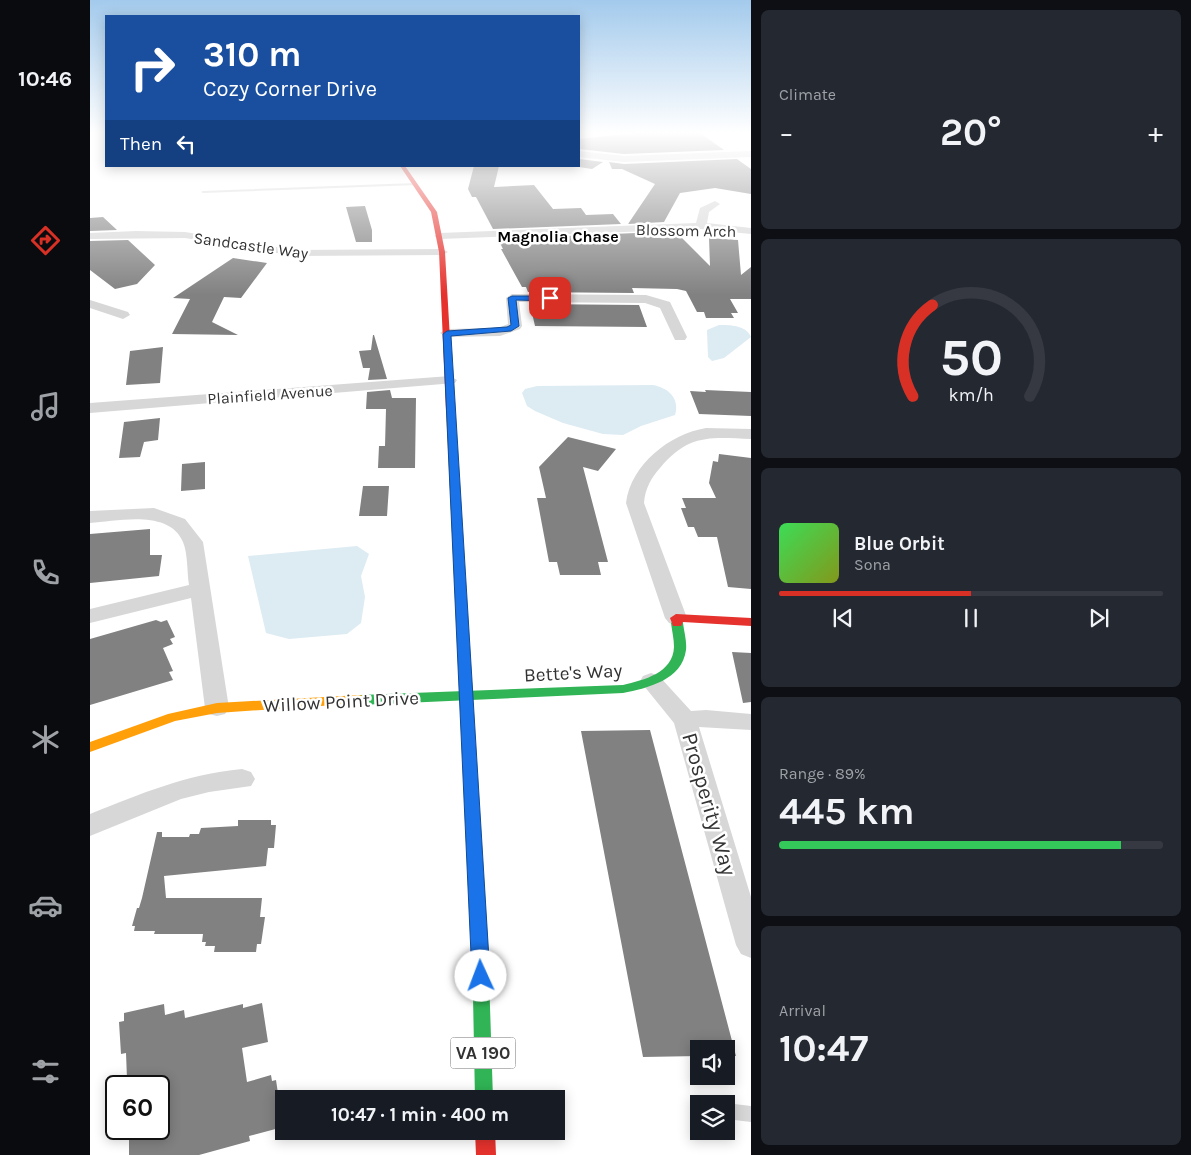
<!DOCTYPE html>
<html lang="en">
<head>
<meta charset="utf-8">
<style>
  :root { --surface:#171b24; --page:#242831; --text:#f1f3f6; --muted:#9ea1a6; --line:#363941; --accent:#d93025 }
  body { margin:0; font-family:Karla,sans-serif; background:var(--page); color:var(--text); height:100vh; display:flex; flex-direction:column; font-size:19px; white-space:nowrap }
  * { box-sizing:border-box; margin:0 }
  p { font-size:16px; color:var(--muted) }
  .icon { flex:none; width:28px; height:28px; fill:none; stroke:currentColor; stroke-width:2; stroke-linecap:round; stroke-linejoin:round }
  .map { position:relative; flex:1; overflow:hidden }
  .panel { display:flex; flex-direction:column; gap:10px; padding:10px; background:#0d0f14; width:440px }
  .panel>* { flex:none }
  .guide { position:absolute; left:15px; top:15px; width:475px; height:152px; border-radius:0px; box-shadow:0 2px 12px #0003; background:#1a4fa0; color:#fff; overflow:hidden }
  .controls { position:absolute; left:600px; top:1040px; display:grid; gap:10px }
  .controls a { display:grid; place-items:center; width:45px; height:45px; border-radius:0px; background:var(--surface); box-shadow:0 2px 12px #0003; font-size:25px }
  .speed { position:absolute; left:15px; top:1075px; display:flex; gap:10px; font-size:25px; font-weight:700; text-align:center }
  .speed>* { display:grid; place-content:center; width:65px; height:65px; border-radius:50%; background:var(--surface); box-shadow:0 2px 12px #0003; line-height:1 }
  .speed .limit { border:2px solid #111; border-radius:8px; background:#fff; color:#111 }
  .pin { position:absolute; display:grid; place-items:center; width:42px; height:42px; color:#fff; margin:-21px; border-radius:10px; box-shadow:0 2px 8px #0006 }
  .me { position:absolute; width:55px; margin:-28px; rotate:358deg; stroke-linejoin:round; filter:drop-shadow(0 0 4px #0008) }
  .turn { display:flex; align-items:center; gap:18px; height:105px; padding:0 15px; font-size:22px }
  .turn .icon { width:65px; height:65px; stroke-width:2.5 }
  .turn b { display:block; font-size:35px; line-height:42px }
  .then { display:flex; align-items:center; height:48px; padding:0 15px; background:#0003; gap:10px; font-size:19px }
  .big { font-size:38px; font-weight:700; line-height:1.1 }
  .panel .tile { flex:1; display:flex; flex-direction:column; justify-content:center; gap:8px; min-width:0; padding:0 18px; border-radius:8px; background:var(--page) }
  .panel .dial { align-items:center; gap:0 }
  .dial svg { height:130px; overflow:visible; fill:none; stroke:var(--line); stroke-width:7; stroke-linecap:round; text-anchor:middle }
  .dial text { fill:var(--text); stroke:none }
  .song { display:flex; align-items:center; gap:15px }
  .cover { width:60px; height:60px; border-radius:8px; background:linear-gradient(135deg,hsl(130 70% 55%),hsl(70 70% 35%)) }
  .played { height:5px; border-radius:2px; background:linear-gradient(90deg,var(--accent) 50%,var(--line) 50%) }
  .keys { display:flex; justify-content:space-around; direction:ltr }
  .heat { display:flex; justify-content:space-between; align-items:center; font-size:28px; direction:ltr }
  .charge { height:8px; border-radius:4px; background:linear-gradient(90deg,#34c759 89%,var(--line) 0) }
  .trip { position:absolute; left:185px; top:1090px; width:290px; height:50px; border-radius:0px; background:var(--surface); box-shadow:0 2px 12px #0003; font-weight:700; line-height:50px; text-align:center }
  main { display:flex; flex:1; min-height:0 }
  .dock { display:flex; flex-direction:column; width:90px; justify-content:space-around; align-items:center; background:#090b0e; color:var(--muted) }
  .dock .icon { width:35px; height:35px }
  .dock .active { color:var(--accent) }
  .dock b { font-size:22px; color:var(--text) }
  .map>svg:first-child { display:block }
  .water { fill:#ddebf3 }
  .building { fill:#818181 }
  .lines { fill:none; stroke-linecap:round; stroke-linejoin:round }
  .lane { fill:#d7d7d7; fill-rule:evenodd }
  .street { fill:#d7d7d7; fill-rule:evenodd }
  .fast { fill:#30b455; fill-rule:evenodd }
  .slow { fill:#ff9f0a; fill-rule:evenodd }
  .jam { fill:#e5322d; fill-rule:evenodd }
  .route { fill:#1a73e8; stroke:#114b97 }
  .labels { text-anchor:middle; stroke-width:5; stroke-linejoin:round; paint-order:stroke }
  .far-street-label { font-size:16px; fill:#333; stroke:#fff }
  .far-neighbourhood-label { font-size:16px; font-weight:bold; fill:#000; stroke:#fff }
  .shield { fill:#fff; stroke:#707070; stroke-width:1 }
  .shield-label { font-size:18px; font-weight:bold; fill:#333 }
  .street-label { font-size:19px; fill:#333; stroke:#fff }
  .near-street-label { font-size:22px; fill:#333; stroke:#fff }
</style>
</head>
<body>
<main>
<nav class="dock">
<b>10:46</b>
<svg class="icon active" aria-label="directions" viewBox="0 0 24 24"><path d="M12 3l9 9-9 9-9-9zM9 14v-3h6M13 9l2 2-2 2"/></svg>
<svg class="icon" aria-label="music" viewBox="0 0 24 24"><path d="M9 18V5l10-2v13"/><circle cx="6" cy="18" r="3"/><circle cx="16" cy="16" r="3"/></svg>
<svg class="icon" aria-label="phone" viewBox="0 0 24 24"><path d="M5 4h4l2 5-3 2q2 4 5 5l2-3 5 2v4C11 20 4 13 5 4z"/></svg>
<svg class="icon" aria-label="climate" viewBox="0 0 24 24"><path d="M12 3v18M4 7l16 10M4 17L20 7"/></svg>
<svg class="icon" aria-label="car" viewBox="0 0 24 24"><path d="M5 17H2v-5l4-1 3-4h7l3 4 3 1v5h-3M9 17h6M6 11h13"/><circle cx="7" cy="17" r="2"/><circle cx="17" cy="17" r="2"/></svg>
<svg class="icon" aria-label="filters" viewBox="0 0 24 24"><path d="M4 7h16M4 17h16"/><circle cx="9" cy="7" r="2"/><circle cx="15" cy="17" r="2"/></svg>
</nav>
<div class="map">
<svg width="661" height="1155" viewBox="0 0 661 1155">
  <rect width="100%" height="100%" fill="#fff"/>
  <path class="water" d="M 629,325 C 640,325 656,325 661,337 L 634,358 L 622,361 L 618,357 L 617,330 Z
    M 563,385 C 579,388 590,399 585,415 L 551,426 L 533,435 L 513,434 L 473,423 L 445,411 L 437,406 L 432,393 L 435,389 L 447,386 Z
    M 267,546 L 279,554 L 271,576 L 275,597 L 271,623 L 257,634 L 199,639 L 176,633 L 158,556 Z"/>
  <path class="building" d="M 545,133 L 610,133 L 634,150 L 534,154 L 489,149 L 489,139 Z
    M 489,159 L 513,162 L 502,169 L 489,167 Z
    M 647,159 L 661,169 L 661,194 L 625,188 L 590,193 L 574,222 L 538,224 L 565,184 L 532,169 L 522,169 L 519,162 L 534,164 Z
    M 384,166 L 409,166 L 404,187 L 444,185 L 463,209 L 491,208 L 496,215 L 523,214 L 531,224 L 403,229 L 386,197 L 382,197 L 378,189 Z
    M 275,206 L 282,230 L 282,242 L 266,242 L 256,207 Z
    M 13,217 L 27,230 L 0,231 L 0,218 Z
    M 569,232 L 566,238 L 591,237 L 620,266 L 619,238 L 648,240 L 651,275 L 661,267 L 661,299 L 640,299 L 648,313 L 641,313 L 644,318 L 616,318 L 614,312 L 607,312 L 596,291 L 587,289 L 542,288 L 544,293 L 438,292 L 436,287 L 432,287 L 411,249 L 413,249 L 408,239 Z
    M 38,240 L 65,265 L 47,284 L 25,289 L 0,270 L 0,241 Z
    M 143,258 L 177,263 L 151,298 L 134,297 L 122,322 L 148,335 L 82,334 L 100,299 L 83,298 Z
    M 440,304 L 549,305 L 557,327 L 445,326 Z
    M 283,335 L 284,335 L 297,379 L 278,380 L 280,368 L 273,368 L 269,351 L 281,350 Z
    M 73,347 L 70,383 L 36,385 L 40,351 Z
    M 300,390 L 302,398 L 326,398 L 325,468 L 288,468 L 289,446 L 295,446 L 296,409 L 276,409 L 277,392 Z
    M 615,390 L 661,392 L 661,416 L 609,414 L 600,391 L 616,392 Z
    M 70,418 L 68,440 L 54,442 L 50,457 L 29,458 L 34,422 Z
    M 478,437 L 526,449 L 508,471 L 493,467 L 518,562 L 508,562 L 511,575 L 470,575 L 467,562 L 459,562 L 447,498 L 456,498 L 449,467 Z
    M 629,454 L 661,458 L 661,589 L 638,587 L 627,537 L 608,537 L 604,527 L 598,527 L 591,508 L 596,508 L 592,498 L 626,498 L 619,483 L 623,461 L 628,462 Z
    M 115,462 L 115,489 L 91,491 L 92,464 Z
    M 273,486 L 299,486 L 297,516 L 269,516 Z
    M 60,529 L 60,555 L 72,555 L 69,576 L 0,583 L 0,534 Z
    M 66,620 L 71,622 L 77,620 L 85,637 L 80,639 L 83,644 L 73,648 L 83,671 L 79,672 L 83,680 L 0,705 L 0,639 Z
    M 642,652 L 661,653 L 661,702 L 653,703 Z
    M 560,730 L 646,1056 L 636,1056 L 636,1049 L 609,1049 L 609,1056 L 553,1057 L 491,731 Z
    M 148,820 L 181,820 L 181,825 L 186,825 L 184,848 L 178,848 L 176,866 L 74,876 L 76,898 L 172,898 L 170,917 L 175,917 L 171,944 L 167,944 L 166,952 L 124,952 L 125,946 L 115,946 L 116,942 L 112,942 L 113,934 L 64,934 L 65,931 L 44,931 L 45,926 L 42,926 L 47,908 L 49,908 L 52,898 L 67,832 L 72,832 L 72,837 L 99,837 L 100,834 L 109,834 L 111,828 L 148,826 Z
    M 172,1003 L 178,1042 L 152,1048 L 157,1082 L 181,1075 L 182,1081 L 186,1080 L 193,1127 L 159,1136 L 160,1141 L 109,1155 L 39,1155 L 39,1129 L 69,1129 L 69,1086 L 49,1086 L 49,1076 L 37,1079 L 36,1053 L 31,1054 L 29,1022 L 34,1021 L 34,1013 L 74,1004 L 75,1015 L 94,1010 L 95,1018 L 153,1004 L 153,1008 Z"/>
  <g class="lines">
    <path class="lane" d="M 325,183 L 327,185 L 113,193 L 111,192 L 113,191 Z
      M 636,1103 L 661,1106 L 661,1122 L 636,1119 L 636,1104 L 633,1104 Z"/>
    <path class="street" d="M 489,151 L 534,156 L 661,151 L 661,157 L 534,162 L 489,157 Z
      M 625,201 L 630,204 L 619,212 L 617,223 L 661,228 L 661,234 L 611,229 L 350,239 L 344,236 L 350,233 L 606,223 L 610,208 Z
      M 46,231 L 95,232 L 205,250 L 352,249 L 358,252 L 352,255 L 205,256 L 95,238 L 0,239 L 0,233 Z
      M 422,294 L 556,295 L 580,302 L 597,337 L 595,340 L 585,340 L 570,308 L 555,303 L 429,302 L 432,326 L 430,329 L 410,336 L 357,337 L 350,333 L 357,329 L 408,328 L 418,324 L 416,298 Z
      M 0,300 L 38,312 L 40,315 L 33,319 L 0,308 Z
      M 360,376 L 367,380 L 365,383 L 0,413 L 0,403 Z
      M 616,428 L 661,429 L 661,439 C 620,437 598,434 570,468 C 561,478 555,489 554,503 L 597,618 L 593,623 L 586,625 L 579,623 L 575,618 L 536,503 C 541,464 580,434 616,428 Z
      M 64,508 L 95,519 L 113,542 L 139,708 L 135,714 L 127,716 L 119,714 L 115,708 L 101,598 L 0,623 L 0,609 L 99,585 C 97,573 98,554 93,542 C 79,509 28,521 0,523 L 0,511 Z
      M 561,673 L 569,676 L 601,711 L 616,710 L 661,714 L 661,730 L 609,727 L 661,897 L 661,958 L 651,954 L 646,945 L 584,723 L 550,681 L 553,676 Z
      M 152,769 L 161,772 L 165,779 L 161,786 L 119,792 L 91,799 L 0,836 L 0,814 C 53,793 94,775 152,769 Z"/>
    <path class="fast" d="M 587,619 L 593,623 C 594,632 597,641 596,650 C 592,680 558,688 533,693 L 270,705 L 265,703 L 263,700 L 265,697 L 270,695 L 533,685 C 554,680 583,673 584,647 C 584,639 582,631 581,623 Z
      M 383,817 L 388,819 L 390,823 L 398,945 L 403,1099 L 385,1099 L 382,945 L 376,823 L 378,819 Z"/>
    <path class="slow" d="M 360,406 L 364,409 L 390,823 L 388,827 L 383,829 L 378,827 L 376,823 L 356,409 Z
      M 270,695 L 275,697 L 277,700 L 275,703 L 127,713 L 85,721 L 0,752 L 0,742 L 78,714 L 127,703 Z"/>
    <path class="jam" d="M 310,166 L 315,166 L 347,212 L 355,252 L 364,409 L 360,412 L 356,409 L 349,252 L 341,212 Z
      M 586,614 L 661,618 L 661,626 L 593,622 L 591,626 L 583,626 L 580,618 Z
      M 385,1131 L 405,1131 L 406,1155 L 386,1155 Z"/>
  </g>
  <linearGradient id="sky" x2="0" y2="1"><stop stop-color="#a3caec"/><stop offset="0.45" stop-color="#fff"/><stop offset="1" stop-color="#fff" stop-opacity="0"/></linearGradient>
  <rect width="661" height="295" fill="url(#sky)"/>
  <path class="route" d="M 422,296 L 460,296 L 464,298 L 460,301 L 426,300 L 429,326 L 421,331 L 361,336 L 400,976 L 397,982 L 391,984 L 385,982 L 382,976 L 353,334 L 357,331 L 417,327 L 421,325 L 418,298 Z"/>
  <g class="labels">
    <g class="far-street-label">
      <text transform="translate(596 230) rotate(1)" y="6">Blossom Arch</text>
      <text transform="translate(161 245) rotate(8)" y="6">Sandcastle Way</text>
      <text transform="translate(180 394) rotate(-4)" y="6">Plainfield Avenue</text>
    </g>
    <g class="far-neighbourhood-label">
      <text x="468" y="242">Magnolia Chase</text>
    </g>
    <rect class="shield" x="360.5" y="1037.5" width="65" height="31" rx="4"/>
    <g class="shield-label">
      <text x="393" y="1059">VA 190</text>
    </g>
    <g class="street-label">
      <text transform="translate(483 672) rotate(-3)" y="7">Bette's Way</text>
      <text transform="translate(251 701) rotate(-3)" y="7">Willow Point Drive</text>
    </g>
    <g class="near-street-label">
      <text transform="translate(620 804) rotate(74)" y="8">Prosperity Way</text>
    </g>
  </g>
</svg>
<div class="controls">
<a><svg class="icon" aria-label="sound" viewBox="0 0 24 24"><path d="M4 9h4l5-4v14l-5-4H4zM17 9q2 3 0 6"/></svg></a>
<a><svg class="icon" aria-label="layers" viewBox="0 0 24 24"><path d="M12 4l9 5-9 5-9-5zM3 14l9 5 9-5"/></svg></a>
</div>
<div class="speed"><div class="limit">60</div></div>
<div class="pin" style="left:460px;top:298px;background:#d93025"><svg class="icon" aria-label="arrive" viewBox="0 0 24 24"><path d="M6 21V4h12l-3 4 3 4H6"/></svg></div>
<svg class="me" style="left:391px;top:976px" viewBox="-20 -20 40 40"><circle r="19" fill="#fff"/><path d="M0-13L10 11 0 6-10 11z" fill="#1a73e8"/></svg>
<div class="trip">10:47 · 1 min · 400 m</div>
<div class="guide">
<div class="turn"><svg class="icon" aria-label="right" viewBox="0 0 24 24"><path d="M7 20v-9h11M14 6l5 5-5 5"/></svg><div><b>310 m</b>Cozy Corner Drive</div></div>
<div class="then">Then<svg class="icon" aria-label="left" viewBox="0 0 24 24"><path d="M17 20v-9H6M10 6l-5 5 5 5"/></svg></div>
</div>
</div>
<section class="panel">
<div class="tile"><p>Climate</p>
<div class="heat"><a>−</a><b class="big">20°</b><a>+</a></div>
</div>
<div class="tile dial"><svg viewBox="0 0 100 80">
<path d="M14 69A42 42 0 1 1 86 69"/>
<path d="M14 69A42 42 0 0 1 26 13" stroke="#d93025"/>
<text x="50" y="56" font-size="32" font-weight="700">50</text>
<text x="50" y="72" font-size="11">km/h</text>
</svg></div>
<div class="tile">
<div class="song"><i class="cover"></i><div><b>Blue Orbit</b><p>Sona</p></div></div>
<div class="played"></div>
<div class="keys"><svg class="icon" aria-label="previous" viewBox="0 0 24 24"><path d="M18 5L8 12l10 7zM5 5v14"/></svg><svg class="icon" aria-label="pause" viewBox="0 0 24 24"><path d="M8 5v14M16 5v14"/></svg><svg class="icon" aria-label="next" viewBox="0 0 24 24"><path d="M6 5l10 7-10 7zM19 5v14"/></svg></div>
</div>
<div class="tile"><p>Range · 89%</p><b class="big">445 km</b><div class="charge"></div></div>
<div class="tile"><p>Arrival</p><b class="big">10:47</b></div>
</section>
</main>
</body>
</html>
